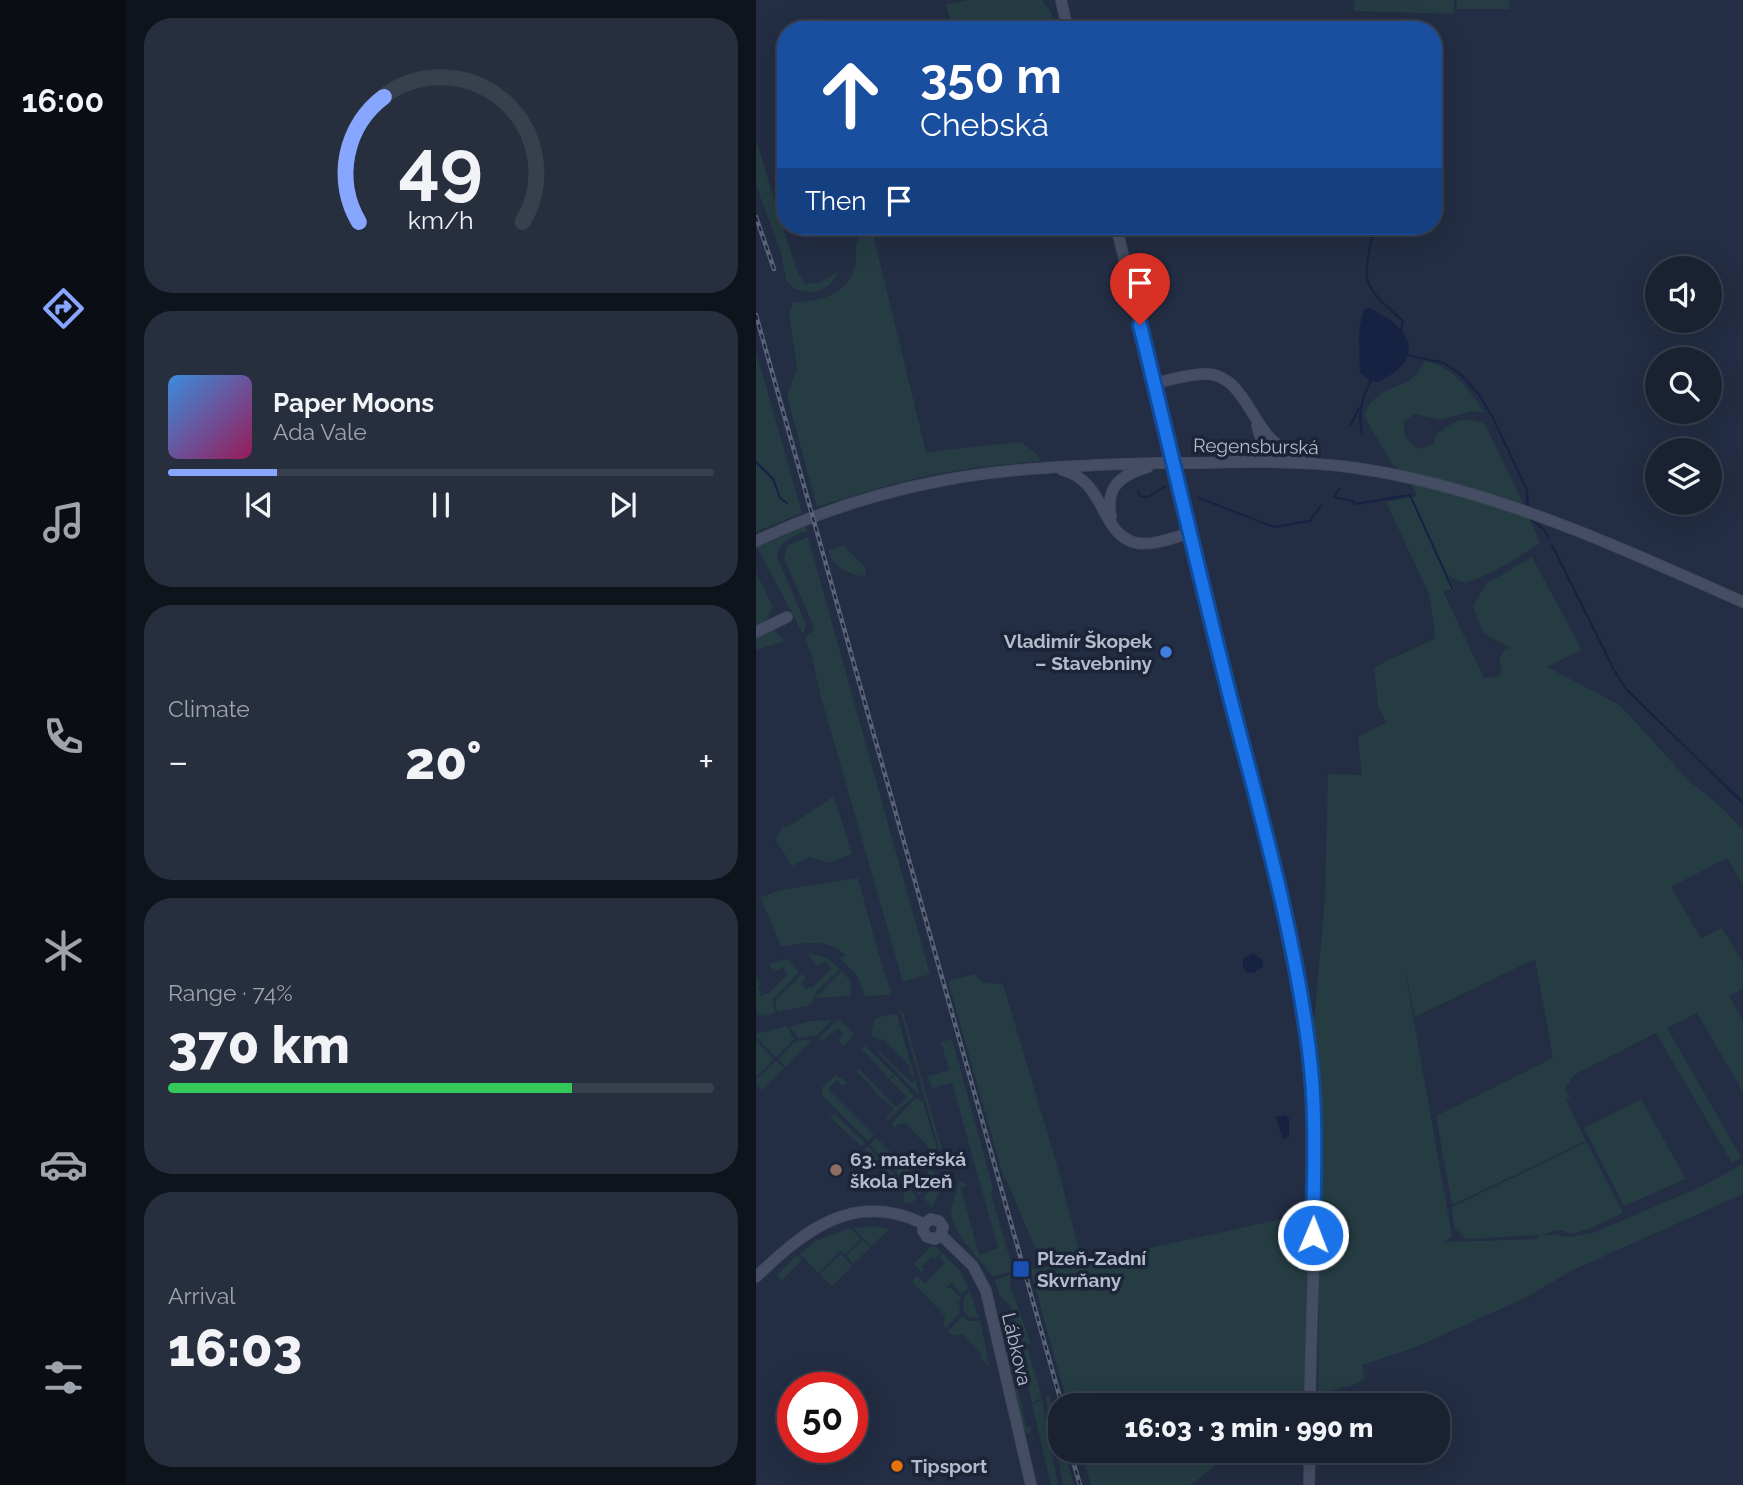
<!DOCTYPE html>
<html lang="en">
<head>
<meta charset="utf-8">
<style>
  :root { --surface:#1a2232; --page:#272f3e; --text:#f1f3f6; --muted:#9fa4ac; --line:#383f4d; --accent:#87a6ff }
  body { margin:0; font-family:Raleway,sans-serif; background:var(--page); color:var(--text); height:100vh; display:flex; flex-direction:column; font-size:26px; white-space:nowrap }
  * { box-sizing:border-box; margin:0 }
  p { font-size:23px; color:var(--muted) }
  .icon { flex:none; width:38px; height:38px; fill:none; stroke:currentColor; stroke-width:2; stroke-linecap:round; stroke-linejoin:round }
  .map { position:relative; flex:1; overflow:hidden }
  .sheet { display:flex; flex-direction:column; gap:18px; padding:18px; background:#0e131c; width:630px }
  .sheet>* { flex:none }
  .banner { position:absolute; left:21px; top:21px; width:665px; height:214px; border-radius:28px; box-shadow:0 7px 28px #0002,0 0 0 2px var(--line); background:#1a4fa0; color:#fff; overflow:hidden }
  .tools { position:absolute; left:889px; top:256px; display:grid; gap:14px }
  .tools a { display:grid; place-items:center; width:77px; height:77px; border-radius:50%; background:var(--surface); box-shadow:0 7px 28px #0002,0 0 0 2px var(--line); font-size:35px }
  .speed { position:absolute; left:21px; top:1372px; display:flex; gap:14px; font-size:35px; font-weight:700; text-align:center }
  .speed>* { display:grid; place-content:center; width:91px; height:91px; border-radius:50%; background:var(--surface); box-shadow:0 7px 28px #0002,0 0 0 2px var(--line); line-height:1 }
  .speed .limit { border:10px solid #d22; background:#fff; color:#111 }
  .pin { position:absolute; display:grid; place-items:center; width:60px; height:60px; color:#fff; margin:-72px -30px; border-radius:50% 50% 50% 0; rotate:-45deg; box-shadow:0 0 7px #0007 }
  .pin .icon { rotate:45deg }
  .me { position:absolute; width:77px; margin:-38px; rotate:1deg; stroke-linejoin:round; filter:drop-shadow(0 0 5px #0008) }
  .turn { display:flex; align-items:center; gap:24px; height:147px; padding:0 28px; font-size:32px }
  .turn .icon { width:91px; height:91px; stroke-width:2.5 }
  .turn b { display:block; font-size:49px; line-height:60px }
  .then { display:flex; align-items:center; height:66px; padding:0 28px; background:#0003; gap:14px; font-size:26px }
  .big { font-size:52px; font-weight:800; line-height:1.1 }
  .sheet .tile { flex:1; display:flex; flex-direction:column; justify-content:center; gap:10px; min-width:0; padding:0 24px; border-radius:28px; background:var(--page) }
  .sheet .dial { align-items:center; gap:0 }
  .dial svg { height:182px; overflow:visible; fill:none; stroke:var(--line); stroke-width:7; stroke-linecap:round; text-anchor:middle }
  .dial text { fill:var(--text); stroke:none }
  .song { display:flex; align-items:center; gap:21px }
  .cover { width:84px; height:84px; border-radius:10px; background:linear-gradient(135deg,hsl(210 70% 55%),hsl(330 70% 35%)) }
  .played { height:7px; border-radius:4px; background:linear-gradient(90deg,var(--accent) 20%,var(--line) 20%) }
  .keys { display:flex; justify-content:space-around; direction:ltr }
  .heat { display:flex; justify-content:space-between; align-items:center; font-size:38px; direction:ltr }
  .charge { height:10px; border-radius:5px; background:linear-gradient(90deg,#34c759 74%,var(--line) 0) }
  .trip { position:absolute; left:292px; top:1393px; width:402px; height:70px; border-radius:28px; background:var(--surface); box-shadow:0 7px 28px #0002,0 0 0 2px var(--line); font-weight:800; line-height:70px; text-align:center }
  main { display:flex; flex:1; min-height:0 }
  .menu { display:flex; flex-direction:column; width:126px; justify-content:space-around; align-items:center; background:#0a0e14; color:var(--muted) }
  .menu .icon { width:49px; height:49px }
  .menu .selected { color:var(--accent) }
  .menu b { font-size:32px; color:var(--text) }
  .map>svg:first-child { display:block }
  .green { fill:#253c43 }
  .water { fill:#152242 }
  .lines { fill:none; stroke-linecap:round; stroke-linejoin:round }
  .stream { stroke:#152242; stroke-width:2 }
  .secondary-casing { stroke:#41485b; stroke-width:12 }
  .secondary { stroke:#454d65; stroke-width:10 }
  .rail-casing { stroke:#596379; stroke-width:4.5 }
  .rail { stroke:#1c2437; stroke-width:2; stroke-dasharray:5; stroke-linecap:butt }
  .secondary-bridge-casing { stroke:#41485b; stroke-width:12; stroke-linecap:butt }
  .secondary-bridge { stroke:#454d65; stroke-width:10 }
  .route-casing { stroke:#114b97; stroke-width:18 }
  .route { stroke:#1a73e8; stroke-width:12 }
  .shop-dot { fill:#3f7fe0; stroke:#1c2437; stroke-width:2.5 }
  .education-dot { fill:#8d6e63; stroke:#1c2437; stroke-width:2.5 }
  .transit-dot { fill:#1a4fb4; stroke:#1c2437; stroke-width:2.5 }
  .food-dot { fill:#e8710a; stroke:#1c2437; stroke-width:2.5 }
  .labels { text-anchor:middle; stroke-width:7; stroke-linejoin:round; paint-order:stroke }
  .street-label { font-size:19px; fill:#b4bbcc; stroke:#1c2437 }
  .poi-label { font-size:19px; font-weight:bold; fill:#b4bbcc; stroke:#1c2437; text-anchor:start }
</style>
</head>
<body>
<main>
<nav class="menu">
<b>16:00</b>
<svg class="icon selected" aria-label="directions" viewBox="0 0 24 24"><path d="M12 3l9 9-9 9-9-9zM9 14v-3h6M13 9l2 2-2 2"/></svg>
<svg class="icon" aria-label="music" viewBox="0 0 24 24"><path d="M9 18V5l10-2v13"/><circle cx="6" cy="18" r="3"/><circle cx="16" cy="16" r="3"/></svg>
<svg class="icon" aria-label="phone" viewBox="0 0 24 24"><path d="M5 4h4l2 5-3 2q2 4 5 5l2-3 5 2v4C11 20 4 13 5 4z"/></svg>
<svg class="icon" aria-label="climate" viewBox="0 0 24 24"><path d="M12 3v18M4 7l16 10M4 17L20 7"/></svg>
<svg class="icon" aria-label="car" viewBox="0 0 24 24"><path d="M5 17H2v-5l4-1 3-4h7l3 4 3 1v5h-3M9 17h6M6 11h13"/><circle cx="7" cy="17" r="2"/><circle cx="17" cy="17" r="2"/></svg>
<svg class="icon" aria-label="filters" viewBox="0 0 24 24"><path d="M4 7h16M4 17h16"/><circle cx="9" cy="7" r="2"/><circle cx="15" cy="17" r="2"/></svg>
</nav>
<section class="sheet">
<div class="tile dial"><svg viewBox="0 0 100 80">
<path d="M14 69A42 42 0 1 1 86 69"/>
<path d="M14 69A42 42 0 0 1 25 14" stroke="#87a6ff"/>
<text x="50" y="56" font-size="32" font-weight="700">49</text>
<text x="50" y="72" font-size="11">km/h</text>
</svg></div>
<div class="tile">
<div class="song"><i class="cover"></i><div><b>Paper Moons</b><p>Ada Vale</p></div></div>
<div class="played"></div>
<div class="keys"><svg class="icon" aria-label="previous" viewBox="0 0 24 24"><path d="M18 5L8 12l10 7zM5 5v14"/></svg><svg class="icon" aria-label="pause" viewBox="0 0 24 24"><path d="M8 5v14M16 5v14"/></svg><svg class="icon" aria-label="next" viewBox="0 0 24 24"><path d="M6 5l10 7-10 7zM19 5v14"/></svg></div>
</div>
<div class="tile"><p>Climate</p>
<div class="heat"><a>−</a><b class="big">20°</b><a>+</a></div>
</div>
<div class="tile"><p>Range · 74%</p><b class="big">370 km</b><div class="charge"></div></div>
<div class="tile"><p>Arrival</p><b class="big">16:03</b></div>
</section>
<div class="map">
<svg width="987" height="1485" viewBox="0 0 987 1485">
  <rect width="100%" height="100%" fill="#232d43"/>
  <path class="green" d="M 214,0 L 286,0 L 296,13 L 297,30 L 197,30 L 190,5 Z
    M 599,0 L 698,0 L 698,14 L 598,11 Z
    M 701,0 L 753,0 L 753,9 L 701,9 Z
    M 0,140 L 41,272 L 50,284 L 65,282 L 83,271 L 74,285 L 58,293 L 39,289 L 31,282 L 24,250 L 0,185 Z
    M 108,226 L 115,226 L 170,452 L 265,442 L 282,455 L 284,461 C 246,465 208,468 171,476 C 133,484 97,496 61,507 L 31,396 L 41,368 L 33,314 L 37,302 C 64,302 92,295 100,264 C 101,259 99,253 100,247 C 101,240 105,233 108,226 Z
    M 0,351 L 46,513 L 0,532 Z
    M 669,361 C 697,366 714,391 729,413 L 718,411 L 684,420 L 658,414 L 648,422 C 648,435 650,442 662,449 L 678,444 L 679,436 C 697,421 706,415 729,424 L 768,505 L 686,480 L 646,473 L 636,464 L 608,416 C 620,383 648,392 663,371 C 665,368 666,364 669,361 Z
    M 655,483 L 706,496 L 773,517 L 784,543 C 760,559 737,574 709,583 L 696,578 L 691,573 L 699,589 L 687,591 L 728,678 L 743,676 L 746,672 C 743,661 742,656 751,648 L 756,649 L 727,633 L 717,606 L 730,584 L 776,557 L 826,650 L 791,667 L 864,705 L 934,782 L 965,807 L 987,830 L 987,885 L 971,858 L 915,887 L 945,938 L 966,928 L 987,963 L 987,989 L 973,996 L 987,1021 L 987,1092 L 941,1013 L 911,1028 L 985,1157 L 976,1163 L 900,1033 L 818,1075 L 809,1089 L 814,1098 L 810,1100 L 830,1141 L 696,1205 L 680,1116 L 797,1058 L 779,959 L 659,1017 L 647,960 L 696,1236 L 689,1242 L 782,1239 L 782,1235 L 710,1239 L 698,1227 L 696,1207 L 831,1142 L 867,1213 L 833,1229 L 816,1234 L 805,1230 L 797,1231 L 786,1235 L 802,1234 L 803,1236 L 812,1237 L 837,1233 L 949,1185 L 987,1164 L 987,1194 L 817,1270 L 769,1298 L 660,1347 L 606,1365 L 609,1379 L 595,1386 L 562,1393 L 564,1134 L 562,1076 L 557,1034 L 569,898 L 572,774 L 606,775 L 602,737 L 630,722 L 622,706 L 618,667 L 680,638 L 673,594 L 630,502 L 661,496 Z
    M 50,526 L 51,531 C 37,536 25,540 21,556 L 50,625 L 47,634 L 1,547 Z
    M 52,537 L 174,974 L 147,982 L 64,694 L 56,657 L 49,637 L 57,631 L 57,625 L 28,559 L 31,546 Z
    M 87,545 L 110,568 L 109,577 C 92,573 77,569 72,550 Z
    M 0,572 L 17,607 L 12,616 L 13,618 L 0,627 Z
    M 18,630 L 29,641 L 0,650 L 0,637 Z
    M 78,796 L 96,854 L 73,863 L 53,857 L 36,866 L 19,839 L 26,828 L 33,826 Z
    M 102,878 L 122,952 L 135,992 L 134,995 L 109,996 L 102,977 L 84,958 L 90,955 C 69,938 50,943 25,947 L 5,899 L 0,900 L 0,899 L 24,890 Z
    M 54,954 L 71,958 L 84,969 L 60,992 L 55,1005 L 21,1012 L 19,1000 L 46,974 L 50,977 L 45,982 L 50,990 L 54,986 L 56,988 L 75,969 L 70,961 L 62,966 L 52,955 Z
    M 31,959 L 43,972 L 17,999 L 19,1013 L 8,1016 L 2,1015 L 0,1012 L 0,977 L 6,984 L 2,988 L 5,993 L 4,994 L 6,997 L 10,993 L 12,994 L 31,975 L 27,967 L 18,972 L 12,964 Z
    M 86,971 L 95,982 L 95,996 L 59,998 Z
    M 219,974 L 226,983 L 247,984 L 303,1172 L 325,1258 L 288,1263 L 284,1260 L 250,1179 L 248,1179 L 192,981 Z
    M 139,1006 L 147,1012 L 185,1146 L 184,1153 L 145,1013 Z
    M 139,1014 L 141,1015 L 164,1096 L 121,1052 L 123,1051 L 156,1083 L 159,1079 L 153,1072 L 155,1067 L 127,1039 L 122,1040 L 115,1035 L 119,1018 Z
    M 77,1020 L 60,1036 L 42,1038 L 34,1027 L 54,1021 Z
    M 81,1020 L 85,1020 L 97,1033 L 97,1036 L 87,1046 L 82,1040 L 87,1035 L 83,1028 L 65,1042 L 63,1038 Z
    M 31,1026 L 38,1039 L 20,1057 L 0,1037 L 0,1034 Z
    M 57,1039 L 29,1067 L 22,1059 L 40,1041 Z
    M 196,1039 L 237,1188 L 235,1193 L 254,1259 L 258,1260 L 260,1270 L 237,1277 C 226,1263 194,1229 195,1213 C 196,1202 202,1192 202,1181 L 206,1181 L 211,1186 L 205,1188 L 223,1255 L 242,1248 L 196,1083 L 176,1088 L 172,1076 L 193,1070 L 185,1042 Z
    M 0,1041 L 18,1059 L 0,1077 Z
    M 109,1046 L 138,1074 L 133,1079 L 105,1048 Z
    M 20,1061 L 28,1068 L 6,1090 L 0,1084 L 0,1080 Z
    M 103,1069 L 140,1107 L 151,1097 L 134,1080 L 139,1075 L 158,1096 L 132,1120 L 130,1118 L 138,1109 L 119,1093 L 120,1091 L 100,1071 Z
    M 80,1075 L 91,1082 L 87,1086 L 81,1080 L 72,1089 L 118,1135 L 112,1141 L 66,1095 L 66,1087 Z
    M 159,1098 L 167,1101 L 181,1149 L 177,1152 L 150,1124 L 143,1124 L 139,1128 L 135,1124 Z
    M 885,1099 L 930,1179 L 868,1206 L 828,1128 Z
    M 78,1113 L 108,1142 L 106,1147 L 74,1117 Z
    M 120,1137 L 167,1185 L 176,1177 L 171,1172 L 175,1169 L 182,1178 L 163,1195 L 114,1145 Z
    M 112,1147 L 161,1197 L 156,1203 L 147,1202 L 149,1191 L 108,1149 Z
    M 184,1180 L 183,1193 L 176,1208 L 167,1197 Z
    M 539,1216 L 553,1216 L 550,1393 L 534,1405 L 312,1405 L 274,1269 L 334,1261 Z
    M 117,1226 L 134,1229 L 115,1246 L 97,1228 Z
    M 94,1228 L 105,1239 L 89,1255 L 84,1251 L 62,1273 L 44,1254 L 59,1241 Z
    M 107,1240 L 114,1248 L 97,1264 L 90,1256 Z
    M 176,1246 L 180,1247 L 186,1252 L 179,1259 L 176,1257 L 165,1267 L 168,1270 L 166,1272 L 157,1264 Z
    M 187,1253 L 204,1271 L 213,1288 L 205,1294 L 197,1285 L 197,1281 L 191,1287 L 192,1289 L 194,1287 L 205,1297 L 204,1301 L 200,1303 L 204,1304 L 203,1314 L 190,1328 L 187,1325 L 189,1316 L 156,1282 L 161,1276 L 169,1283 L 189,1263 L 183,1257 Z
    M 85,1254 L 96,1266 L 76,1286 L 64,1274 Z
    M 41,1255 L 46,1260 L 25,1281 L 21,1275 Z
    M 254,1275 L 254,1285 L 275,1344 L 263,1344 L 254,1305 L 243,1295 L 239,1280 Z
    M 214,1291 L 223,1318 L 212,1317 L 207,1309 L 208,1297 Z
    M 206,1317 L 212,1321 L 224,1321 L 234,1368 L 224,1358 L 225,1353 L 206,1334 L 198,1336 L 192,1331 Z
    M 271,1346 L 286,1398 L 276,1403 L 265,1356 L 261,1352 L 258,1352 L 255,1359 L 270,1426 L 276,1428 L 273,1434 L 269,1433 L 255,1371 L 252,1371 L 248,1354 Z
    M 293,1394 L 303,1430 L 304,1451 L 308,1451 L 318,1485 L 307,1485 L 290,1397 Z
    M 286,1400 L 302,1485 L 295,1485 L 276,1404 Z
    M 325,1451 L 477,1451 L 435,1485 L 335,1485 Z"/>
  <path class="water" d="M 614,308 C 623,314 635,319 642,327 C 666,351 646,371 622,382 L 613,380 L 604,372 C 604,352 600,327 609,309 Z
    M 497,953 L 507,960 L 507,966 L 497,973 L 491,972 L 487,967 L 487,959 Z
    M 528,1115 L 533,1118 L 533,1136 L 527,1139 L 520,1117 Z"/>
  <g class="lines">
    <path class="stream" d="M 648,30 L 649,26
      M 618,226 C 607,284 602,281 647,321 L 645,330
      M 651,355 L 688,363 L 704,374 L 722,393 L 737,418 L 771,490 L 772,509
      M 594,426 L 603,408
      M 606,433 C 601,413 606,399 615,380
      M 0,462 L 17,479 L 24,498 L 31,503
      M 583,489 L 578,497 L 596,501 L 599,504 L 654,495 L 696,588
      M 382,491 L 384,496 L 392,497 L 410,486
      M 443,498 L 518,527 L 554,521 L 565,506
      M 774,518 L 789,531 L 793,538
      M 796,545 L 858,670 L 871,690 L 987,803"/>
    <g class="secondary-casing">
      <path id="secondary" d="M 305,0 L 312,30
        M 360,226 C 400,384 436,543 475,701 C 504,818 541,935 554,1055 C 565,1171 555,1289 554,1405
        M 399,383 C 416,380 434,373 452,374 C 484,376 494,417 514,438 C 525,450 540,456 556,462
        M 477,458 L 491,455 L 501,450 L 505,439 L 501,426
        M 445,463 C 496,461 550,461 600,468 C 737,488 862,547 987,602
        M 306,470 C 351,481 343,535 381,543 C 397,546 418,537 435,533
        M 355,517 C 349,486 365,475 392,467
        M 0,541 C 60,513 124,492 189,480 C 259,467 333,465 404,463
        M 0,632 L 31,617
        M 168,1224 L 175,1219 L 183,1221 L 187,1227 L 185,1235
        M 168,1224 L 167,1231 L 171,1237 L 179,1239 L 185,1235
        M 185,1235 L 217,1266 L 230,1291 L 275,1485
        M 0,1277 C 48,1231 98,1189 168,1224
        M 553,1485 L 554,1451"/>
    </g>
    <use href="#secondary" class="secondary"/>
    <g class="rail-casing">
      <path id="rail" d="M 0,217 L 18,269
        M 0,315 L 306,1405
        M 314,1451 L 324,1485"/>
    </g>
    <use href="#rail" class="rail"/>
    <g class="secondary-bridge-casing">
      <path id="secondary-bridge" d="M 404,463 L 445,463"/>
    </g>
    <use href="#secondary-bridge" class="secondary-bridge"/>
  </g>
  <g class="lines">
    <g class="route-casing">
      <path id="route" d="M 384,325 C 415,452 444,579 476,705 C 506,819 538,933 553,1050 C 561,1111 558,1174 557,1235"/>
    </g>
    <use href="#route" class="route"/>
  </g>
  <circle class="shop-dot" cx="410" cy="652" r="7"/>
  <circle class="education-dot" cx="80" cy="1170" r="7"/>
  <rect class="transit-dot" x="256" y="1260" width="18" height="18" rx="3.5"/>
  <circle class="food-dot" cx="141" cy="1466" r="7"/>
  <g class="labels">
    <g class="street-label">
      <text transform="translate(500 446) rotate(1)" y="7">Regensburská</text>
      <text transform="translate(261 1349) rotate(77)" y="7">Lábkova</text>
    </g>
    <g class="poi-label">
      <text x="396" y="648" text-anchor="end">Vladimír Škopek<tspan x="396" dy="22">– Stavebniny</tspan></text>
      <text x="94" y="1166">63. mateřská<tspan x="94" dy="22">škola Plzeň</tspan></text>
      <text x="281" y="1265">Plzeň-Zadní<tspan x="281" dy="22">Skvrňany</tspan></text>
      <text x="155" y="1473">Tipsport</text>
    </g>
  </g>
</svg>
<div class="tools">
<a><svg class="icon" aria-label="sound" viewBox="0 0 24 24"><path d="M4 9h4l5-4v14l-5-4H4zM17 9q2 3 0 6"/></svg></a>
<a><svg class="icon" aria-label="search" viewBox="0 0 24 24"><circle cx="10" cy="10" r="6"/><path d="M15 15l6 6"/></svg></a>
<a><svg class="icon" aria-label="layers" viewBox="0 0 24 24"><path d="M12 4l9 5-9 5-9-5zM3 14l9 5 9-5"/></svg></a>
</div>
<div class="speed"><div class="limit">50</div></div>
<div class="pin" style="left:384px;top:325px;background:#d93025"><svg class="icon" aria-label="arrive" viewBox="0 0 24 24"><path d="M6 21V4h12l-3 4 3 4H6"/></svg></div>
<svg class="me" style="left:557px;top:1235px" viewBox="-20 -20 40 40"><circle r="17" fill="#1a73e8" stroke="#fff" stroke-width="3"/><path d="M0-11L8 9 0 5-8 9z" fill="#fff"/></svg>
<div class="trip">16:03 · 3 min · 990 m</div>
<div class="banner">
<div class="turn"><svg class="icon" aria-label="ahead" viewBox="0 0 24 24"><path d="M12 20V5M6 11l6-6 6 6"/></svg><div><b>350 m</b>Chebská</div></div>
<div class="then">Then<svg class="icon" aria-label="arrive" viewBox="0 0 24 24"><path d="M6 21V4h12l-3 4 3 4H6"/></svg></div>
</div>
</div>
</main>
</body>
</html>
